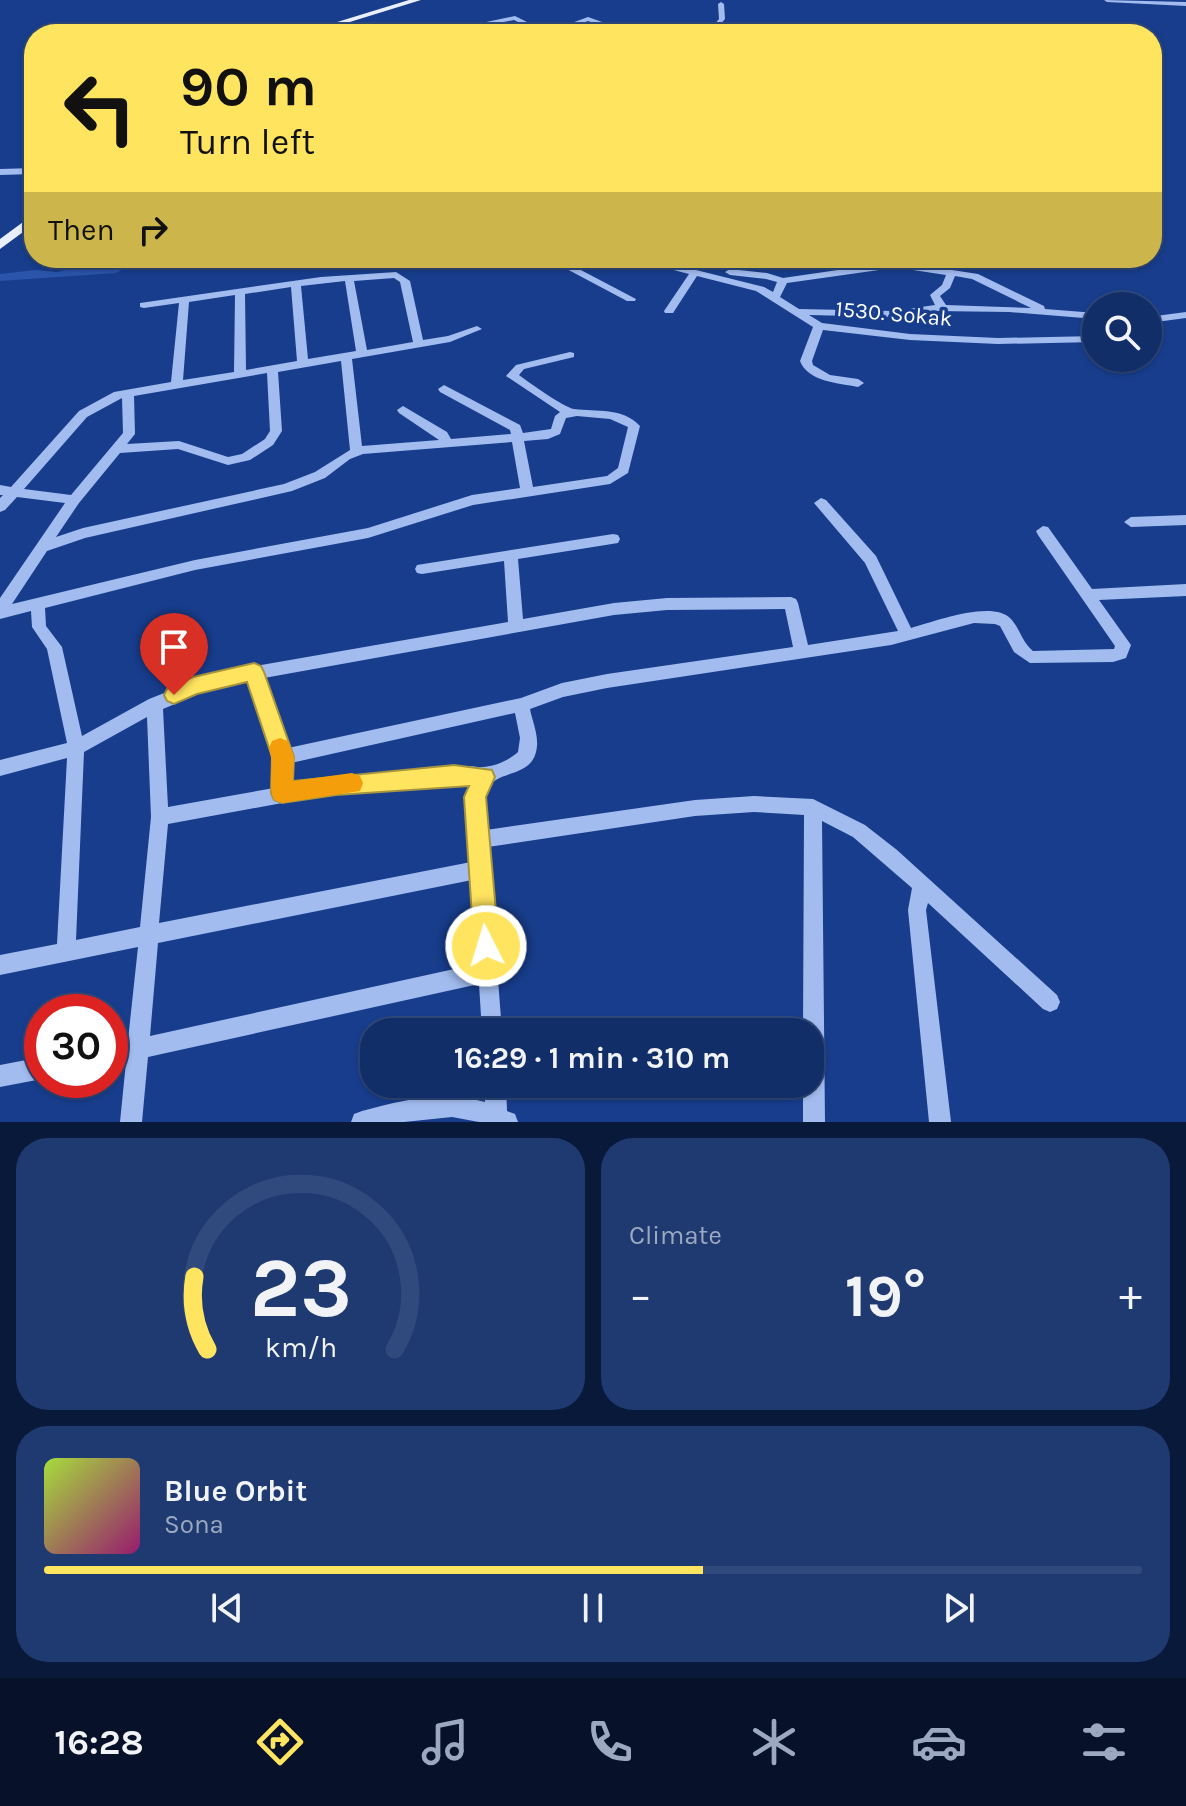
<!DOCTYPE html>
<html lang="en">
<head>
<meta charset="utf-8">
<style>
  :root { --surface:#112e69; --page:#1e3a71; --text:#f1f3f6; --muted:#9ca8c0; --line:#304a7d; --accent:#ffe45f }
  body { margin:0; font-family:Karla,sans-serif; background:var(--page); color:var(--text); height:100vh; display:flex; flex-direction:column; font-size:30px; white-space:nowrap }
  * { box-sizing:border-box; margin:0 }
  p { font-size:26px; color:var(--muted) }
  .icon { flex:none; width:44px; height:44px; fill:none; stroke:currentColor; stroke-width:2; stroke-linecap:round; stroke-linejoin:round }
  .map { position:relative; height:1122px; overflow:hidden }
  .drawer { display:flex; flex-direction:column; gap:16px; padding:16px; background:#09193a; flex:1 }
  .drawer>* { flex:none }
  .top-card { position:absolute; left:24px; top:24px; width:1138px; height:244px; border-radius:32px; box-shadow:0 2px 6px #0004,0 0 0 2px var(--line); background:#ffe45f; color:#111; overflow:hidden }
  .tools { position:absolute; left:1082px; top:292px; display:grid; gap:16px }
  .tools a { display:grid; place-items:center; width:80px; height:80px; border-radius:50%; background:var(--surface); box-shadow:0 2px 6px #0004,0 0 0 2px var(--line); font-size:40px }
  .speed { position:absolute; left:24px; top:994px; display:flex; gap:16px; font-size:40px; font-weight:700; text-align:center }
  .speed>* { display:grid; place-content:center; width:104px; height:104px; border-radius:50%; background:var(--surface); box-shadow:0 2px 6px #0004,0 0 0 2px var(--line); line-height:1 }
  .speed .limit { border:12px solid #d22; background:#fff; color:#111 }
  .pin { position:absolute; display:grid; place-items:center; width:68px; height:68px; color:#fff; margin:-82px -34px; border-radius:50% 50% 50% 0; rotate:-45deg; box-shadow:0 0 8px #0007 }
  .pin .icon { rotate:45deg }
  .me { position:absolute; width:88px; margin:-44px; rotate:355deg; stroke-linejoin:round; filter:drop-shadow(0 0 6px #0008) }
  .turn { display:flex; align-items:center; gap:28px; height:168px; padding:0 24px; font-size:36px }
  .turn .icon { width:104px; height:104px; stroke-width:2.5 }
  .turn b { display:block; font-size:56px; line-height:68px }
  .then { display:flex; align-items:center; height:76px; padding:0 24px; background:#0003; gap:16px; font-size:30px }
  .big { font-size:60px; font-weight:700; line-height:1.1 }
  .drawer .tile { flex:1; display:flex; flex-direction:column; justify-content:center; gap:12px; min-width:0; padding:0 28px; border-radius:32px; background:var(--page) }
  .drawer .dial { align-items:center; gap:0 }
  .dial svg { height:208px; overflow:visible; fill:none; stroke:var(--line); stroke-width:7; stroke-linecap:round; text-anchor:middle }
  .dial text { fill:var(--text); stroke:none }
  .song { display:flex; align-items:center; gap:24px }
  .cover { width:96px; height:96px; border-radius:12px; background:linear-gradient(135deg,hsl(80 70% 55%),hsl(320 70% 35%)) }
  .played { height:8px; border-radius:4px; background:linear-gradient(90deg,var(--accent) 60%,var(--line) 60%) }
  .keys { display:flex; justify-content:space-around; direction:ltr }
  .heat { display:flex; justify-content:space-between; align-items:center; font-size:44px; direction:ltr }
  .drawer .tiles { flex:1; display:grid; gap:16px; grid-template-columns:1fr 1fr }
  .tile:last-child { grid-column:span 2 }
  .trip { position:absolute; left:360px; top:1018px; width:464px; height:80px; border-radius:32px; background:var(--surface); box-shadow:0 2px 6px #0004,0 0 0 2px var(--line); font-weight:700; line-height:80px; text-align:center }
  .menu { display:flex; height:128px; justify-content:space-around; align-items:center; background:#07122a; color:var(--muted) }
  .menu .icon { width:56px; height:56px }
  .menu .selected { color:var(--accent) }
  .menu b { font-size:36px; color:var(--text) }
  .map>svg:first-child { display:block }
  .green { fill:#2a55ab }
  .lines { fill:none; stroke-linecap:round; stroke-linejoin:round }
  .minor { fill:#a2bcef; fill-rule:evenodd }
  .major { fill:#e9efff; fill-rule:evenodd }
  .route { fill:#ffe45f; stroke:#a6943e; stroke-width:2 }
  .slow { fill:#f59e0b }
  .labels { text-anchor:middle; stroke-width:7; stroke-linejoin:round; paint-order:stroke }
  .far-street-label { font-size:22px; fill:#fff; stroke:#173d8c }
</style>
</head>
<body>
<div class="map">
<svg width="1186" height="1122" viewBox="0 0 1186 1122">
  <rect width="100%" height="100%" fill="#173d8c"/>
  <path class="green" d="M 119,258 L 144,258 L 116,273 L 0,281 L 0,274 L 35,270 L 57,272 Z"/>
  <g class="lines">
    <path class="minor" d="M 1104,0 L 1186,2 L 1186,6 L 1107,2 Z
      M 721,2 L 724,4 L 725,19 L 712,34 L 706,34 L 719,19 L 718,4 Z
      M 515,16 L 541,29 L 558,28 L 588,17 L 636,34 L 627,34 L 588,21 L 559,32 L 540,33 L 514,20 L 442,34 L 429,34 Z
      M 34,168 L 34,174 L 0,175 L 0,169 Z
      M 546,258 L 558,258 L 636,299 L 635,301 L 627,301 Z
      M 652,258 L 664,258 L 672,264 L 764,287 L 773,292 L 777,282 L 766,279 L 730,275 L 725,272 L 730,269 L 767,273 L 783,278 L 879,264 L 913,264 L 978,274 L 1044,306 L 1045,309 L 1096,313 L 1096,319 L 1009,312 L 934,311 L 893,317 L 809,315 L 822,323 L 910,334 L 998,338 L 1096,336 L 1096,342 L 998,344 L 910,340 L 823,330 L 812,361 L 813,365 L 830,375 L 858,379 L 864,383 L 858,387 C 839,383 808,382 800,361 L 813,327 L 756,291 L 697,276 L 673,313 L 665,313 L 664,311 L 689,274 L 666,268 ZM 879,270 L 913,270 L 946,275 L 942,285 L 930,295 L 935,305 L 893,311 L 799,309 L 780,297 L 787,283 ZM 955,276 L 972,279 L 1031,308 L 946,305 L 940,296 L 950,288 Z
      M 396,272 L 410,281 L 423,340 L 448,336 L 477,326 L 482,329 L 450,342 L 352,359 L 362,446 L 439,440 L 399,413 L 397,410 L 403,406 L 447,432 L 451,439 L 511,434 L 510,430 L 440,392 L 438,389 L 444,385 L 520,425 L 523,433 L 551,429 L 555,416 L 560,412 L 506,376 L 516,365 L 570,352 L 574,353 L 574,357 L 524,369 L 519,375 C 530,383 563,407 574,409 C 596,412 623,407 640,426 L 628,473 L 610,484 L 473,505 L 368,538 L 195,570 L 45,608 L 46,626 L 62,647 L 82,736 L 149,699 L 215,673 L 508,622 L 504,561 L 422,574 L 417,573 L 415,569 L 417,565 L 613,534 L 618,535 L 620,539 L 618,543 L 518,559 L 523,619 L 614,603 L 667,598 L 791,597 L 796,599 L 798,603 L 808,645 L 898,631 L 865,563 L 814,503 L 821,498 L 826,500 L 876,556 L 911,628 C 933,622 993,599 1011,619 C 1020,629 1022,642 1033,651 L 1114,649 L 1115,646 L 1038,535 L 1036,531 L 1043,526 L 1048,527 L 1092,589 L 1186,584 L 1186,596 L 1099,600 L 1131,645 L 1126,658 L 1113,662 L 1030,663 L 1014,652 L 1000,626 L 995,624 L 974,623 L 891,645 L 607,688 L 563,697 L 530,709 C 532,720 538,733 537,746 C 534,781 494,767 485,793 C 481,804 485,819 486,830 L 695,800 L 754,796 L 813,799 L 865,825 L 897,850 L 1057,995 L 1060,1002 L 1057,1009 L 1050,1012 L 1043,1009 L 928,903 L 926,910 L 951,1122 L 929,1122 L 908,910 L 912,888 L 853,837 L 822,821 L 825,1122 L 803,1122 L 803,1084 L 810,1084 L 810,1032 L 803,1032 L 804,815 L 754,812 L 695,816 L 488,847 L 502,1032 L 482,1032 L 479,984 L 148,1057 L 142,1122 L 120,1122 L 126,1062 L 110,1066 L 110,1044 L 128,1040 L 138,947 L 0,975 L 0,955 L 57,944 L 67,758 L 0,776 L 0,760 L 67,743 L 47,649 L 32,627 L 31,611 L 0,619 L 0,598 L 65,503 L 17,497 L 5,510 L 0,512 L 0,498 L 3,495 L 0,495 L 0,485 L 11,487 L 79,411 L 114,392 L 171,382 L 179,303 L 144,308 L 140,307 L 140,303 L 321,277 ZM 394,278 L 400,282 L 413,342 L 367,350 L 354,281 ZM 345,281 L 356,351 L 308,359 L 301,286 ZM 291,287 L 297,361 L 246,370 L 245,294 ZM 235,295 L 234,372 L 183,380 L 189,302 ZM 341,361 L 350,450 L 315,472 L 284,484 L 83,528 L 56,537 L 79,503 L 120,453 L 178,449 L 228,465 L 250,460 L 273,445 L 282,431 L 278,372 ZM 267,373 L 270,431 L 265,439 L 242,454 L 228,457 L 179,441 L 127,444 L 135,434 L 134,396 ZM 122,398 L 123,433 L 71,495 L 24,489 L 87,417 ZM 577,416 L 610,419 L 628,427 L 618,468 L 607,476 L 533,487 L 524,441 L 548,439 L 560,434 L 566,418 ZM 512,442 L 520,488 L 472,495 L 368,528 L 195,560 L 12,604 L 47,551 L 85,538 L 292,491 L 325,478 L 350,459 L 363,454 ZM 785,609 L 793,647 L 607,674 L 562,683 L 521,698 L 288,748 L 264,678 L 614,615 L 667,610 ZM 249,681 L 275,757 L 274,788 L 168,807 L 163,709 L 215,687 ZM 515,713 L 520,738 L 518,752 C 506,763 486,770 471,766 L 336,777 L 291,785 L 291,763 ZM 147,717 L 151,817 L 140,927 L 76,940 L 84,752 ZM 472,782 L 466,797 L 471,862 L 159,923 L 168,824 L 336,793 ZM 472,880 L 477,964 L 150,1036 L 158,943 Z
      M 1186,312 L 1186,318 L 1156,322 L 1158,328 L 1148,335 L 1148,317 Z
      M 1186,515 L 1186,525 L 1131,527 L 1124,522 L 1131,517 Z
      M 42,1057 L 42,1079 L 0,1087 L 0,1065 Z
      M 484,1084 L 506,1084 L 507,1111 L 515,1114 L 518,1122 L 479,1122 L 452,1117 L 404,1122 L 351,1122 L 354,1114 L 362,1111 C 404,1100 442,1090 485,1102 Z"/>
    <path class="major" d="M 409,0 L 421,0 L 311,34 L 298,34 Z
      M 34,214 L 34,224 L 0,249 L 0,239 Z"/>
  </g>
  <path class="route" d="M 254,663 L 261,666 L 264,672 L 294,757 L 293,781 L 454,765 L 492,770 L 495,777 L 486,797 L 499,946 L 495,955 L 486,959 L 477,955 L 474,946 L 464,797 L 469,786 L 336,795 L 282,803 L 274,800 L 271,793 L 272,757 L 247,682 L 197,694 L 174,704 L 167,701 L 164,695 L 167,689 L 193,677 Z"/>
  <path class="slow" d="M 280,738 L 288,741 L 294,757 L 293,781 L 352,773 L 360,776 L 363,783 L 360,791 L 282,803 L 274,800 C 267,784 275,765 269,748 L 272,741 Z"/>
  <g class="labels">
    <g class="far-street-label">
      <text transform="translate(894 313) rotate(5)" y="8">1530. Sokak</text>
    </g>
  </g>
</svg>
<div class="tools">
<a><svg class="icon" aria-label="search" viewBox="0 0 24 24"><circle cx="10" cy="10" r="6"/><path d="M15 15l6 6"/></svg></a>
</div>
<div class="speed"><div class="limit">30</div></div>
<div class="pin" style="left:174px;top:695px;background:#d93025"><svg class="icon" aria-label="arrive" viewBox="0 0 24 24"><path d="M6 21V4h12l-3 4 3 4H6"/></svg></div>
<svg class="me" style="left:486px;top:946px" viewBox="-20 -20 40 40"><circle r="17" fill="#ffe45f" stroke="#fff" stroke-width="3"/><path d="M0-11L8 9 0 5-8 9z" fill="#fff"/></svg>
<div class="trip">16:29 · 1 min · 310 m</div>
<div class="top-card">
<div class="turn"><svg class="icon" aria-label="left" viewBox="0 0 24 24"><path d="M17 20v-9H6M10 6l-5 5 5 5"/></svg><div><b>90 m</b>Turn left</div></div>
<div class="then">Then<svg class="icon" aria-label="right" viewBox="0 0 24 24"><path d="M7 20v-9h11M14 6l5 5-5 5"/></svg></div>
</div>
</div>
<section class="drawer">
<div class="tiles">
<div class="tile dial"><svg viewBox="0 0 100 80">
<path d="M14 69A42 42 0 1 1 86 69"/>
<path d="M14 69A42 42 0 0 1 9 41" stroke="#ffe45f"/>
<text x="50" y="56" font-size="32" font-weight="700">23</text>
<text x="50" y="72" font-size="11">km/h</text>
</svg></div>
<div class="tile"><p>Climate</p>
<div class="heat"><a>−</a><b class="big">19°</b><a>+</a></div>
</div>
<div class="tile">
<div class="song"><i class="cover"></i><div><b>Blue Orbit</b><p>Sona</p></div></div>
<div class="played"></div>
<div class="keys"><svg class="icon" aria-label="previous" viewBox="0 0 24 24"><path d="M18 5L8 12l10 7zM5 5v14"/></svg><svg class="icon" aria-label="pause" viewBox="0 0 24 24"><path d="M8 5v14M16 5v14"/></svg><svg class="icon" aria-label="next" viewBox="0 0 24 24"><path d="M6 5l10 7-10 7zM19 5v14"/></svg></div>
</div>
</div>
</section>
<nav class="menu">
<b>16:28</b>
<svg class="icon selected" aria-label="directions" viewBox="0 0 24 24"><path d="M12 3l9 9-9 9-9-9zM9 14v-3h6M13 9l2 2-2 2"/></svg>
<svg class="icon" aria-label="music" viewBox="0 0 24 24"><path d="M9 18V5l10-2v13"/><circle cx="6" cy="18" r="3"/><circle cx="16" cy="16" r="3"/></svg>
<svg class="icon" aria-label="phone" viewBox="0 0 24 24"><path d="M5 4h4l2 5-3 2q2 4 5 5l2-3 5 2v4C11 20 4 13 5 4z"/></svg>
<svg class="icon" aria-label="climate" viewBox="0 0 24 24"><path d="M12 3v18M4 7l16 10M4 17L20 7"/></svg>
<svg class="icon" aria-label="car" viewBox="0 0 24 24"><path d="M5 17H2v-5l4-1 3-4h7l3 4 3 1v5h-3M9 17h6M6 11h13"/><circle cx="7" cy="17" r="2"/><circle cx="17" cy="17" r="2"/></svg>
<svg class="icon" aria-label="filters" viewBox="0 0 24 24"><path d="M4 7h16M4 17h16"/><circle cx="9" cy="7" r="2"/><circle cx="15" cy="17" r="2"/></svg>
</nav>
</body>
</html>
